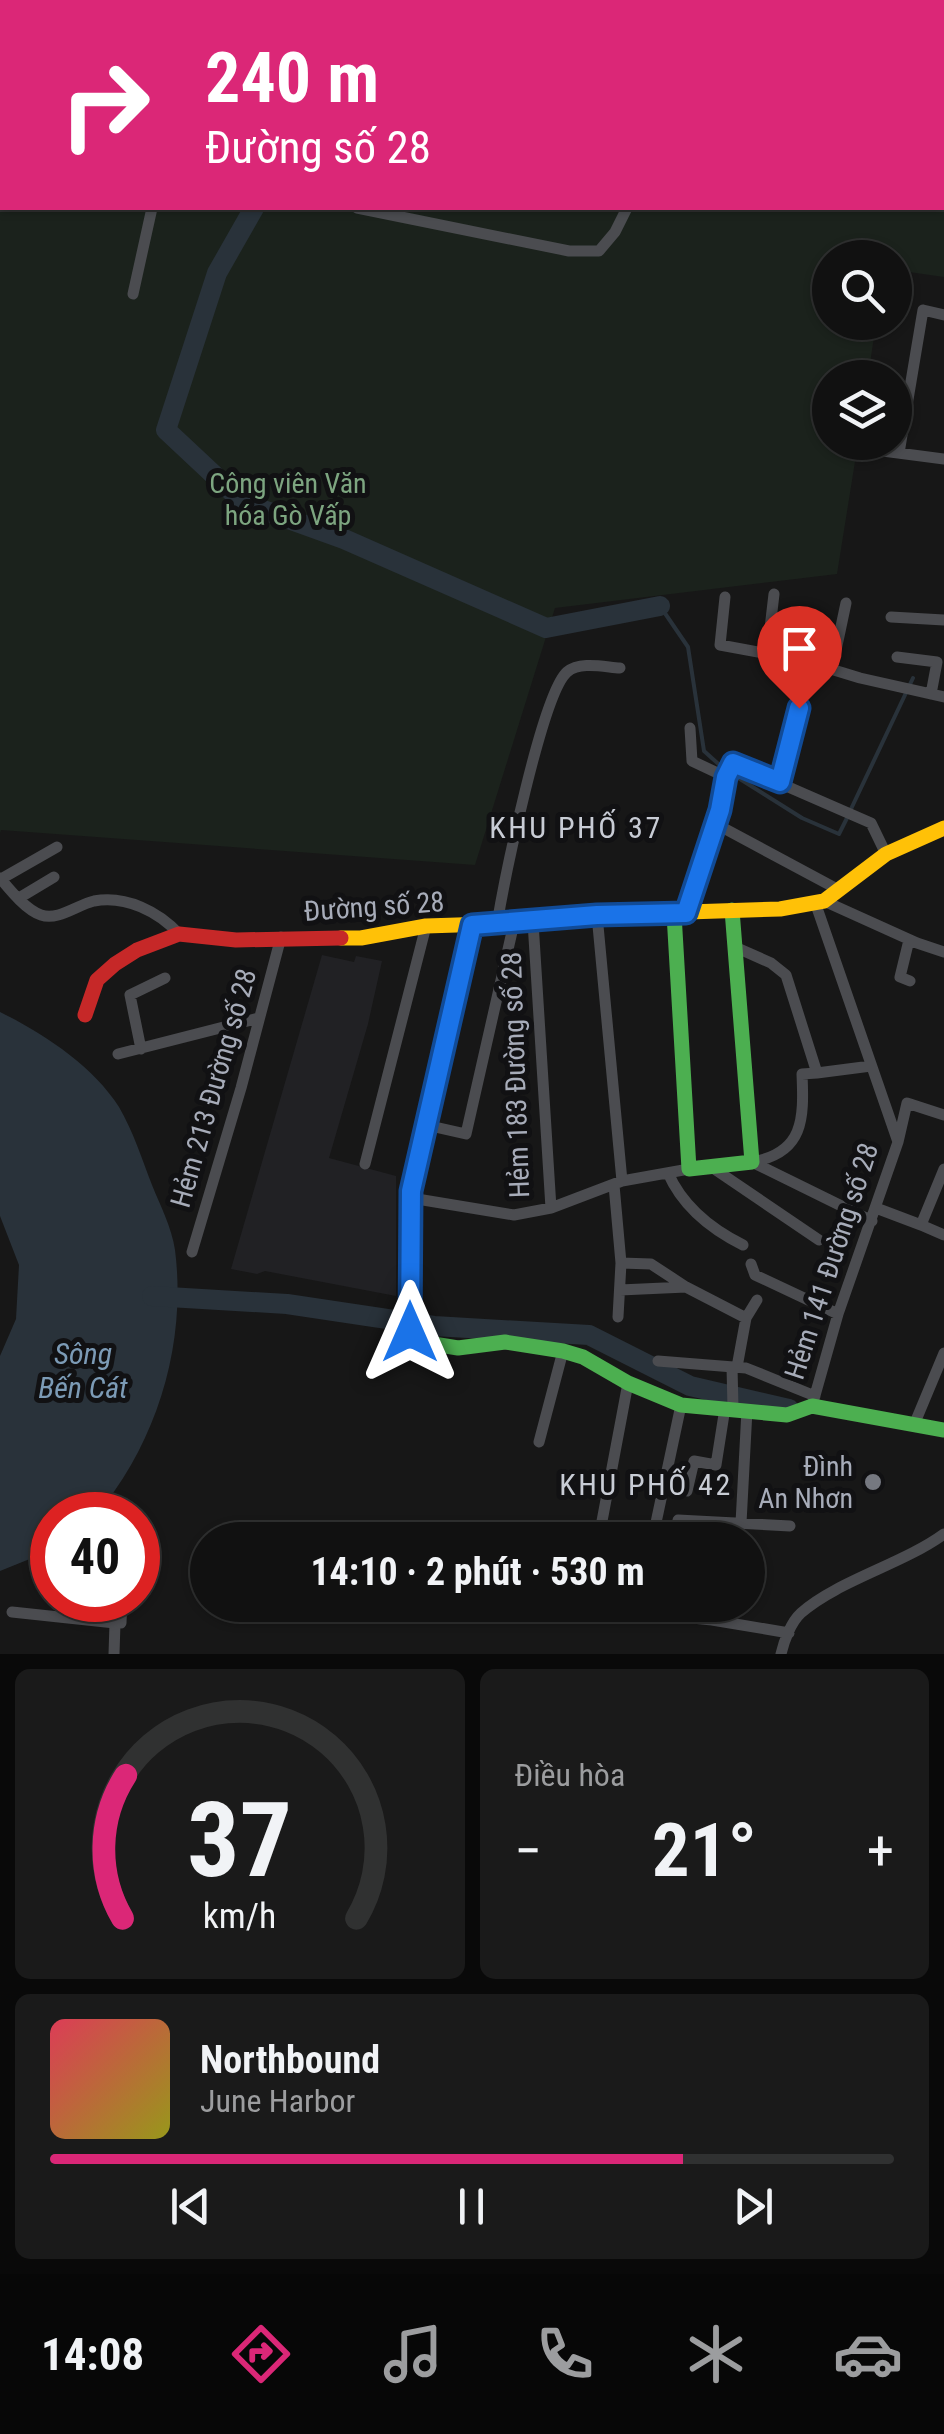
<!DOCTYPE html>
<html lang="vi">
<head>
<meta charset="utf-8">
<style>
  :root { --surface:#111; --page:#1a1a1a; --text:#f1f3f6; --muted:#9c9d9f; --line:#303131; --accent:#db2777 }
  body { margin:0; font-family:"Roboto Condensed",sans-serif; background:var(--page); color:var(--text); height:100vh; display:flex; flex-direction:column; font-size:38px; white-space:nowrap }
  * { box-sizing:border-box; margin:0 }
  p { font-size:32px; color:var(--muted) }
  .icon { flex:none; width:55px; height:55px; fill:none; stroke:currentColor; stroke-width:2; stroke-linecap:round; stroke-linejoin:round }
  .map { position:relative; height:1654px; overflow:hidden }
  .sheet { display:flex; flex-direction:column; gap:15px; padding:15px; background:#090909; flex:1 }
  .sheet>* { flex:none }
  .guide { position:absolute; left:0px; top:0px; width:945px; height:210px; box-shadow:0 2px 8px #0004,0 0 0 2px var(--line); background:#db2777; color:#fff; overflow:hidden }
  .tools { position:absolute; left:812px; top:240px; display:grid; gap:20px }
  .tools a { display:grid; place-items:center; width:100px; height:100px; border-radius:50%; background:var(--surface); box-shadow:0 2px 8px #0004,0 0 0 2px var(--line); font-size:50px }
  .speed { position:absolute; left:30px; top:1492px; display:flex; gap:20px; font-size:50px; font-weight:700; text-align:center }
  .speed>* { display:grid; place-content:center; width:130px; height:130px; border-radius:50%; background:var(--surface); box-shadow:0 2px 8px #0004,0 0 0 2px var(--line); line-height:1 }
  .speed .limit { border:15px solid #d22; background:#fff; color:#111 }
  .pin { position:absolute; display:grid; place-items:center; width:85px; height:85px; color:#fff; margin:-102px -42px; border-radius:50% 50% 50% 0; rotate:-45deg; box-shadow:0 0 10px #0007 }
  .pin .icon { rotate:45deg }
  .me { position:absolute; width:110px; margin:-55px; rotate:0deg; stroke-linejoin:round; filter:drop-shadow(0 0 8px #0008) }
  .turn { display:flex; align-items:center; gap:35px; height:210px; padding:0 40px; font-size:45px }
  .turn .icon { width:130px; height:130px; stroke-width:2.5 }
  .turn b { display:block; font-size:70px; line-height:85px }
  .big { font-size:75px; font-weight:700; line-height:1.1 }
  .sheet .card { flex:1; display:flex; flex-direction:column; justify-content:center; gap:15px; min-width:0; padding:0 35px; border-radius:15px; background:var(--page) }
  .sheet .dial { align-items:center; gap:0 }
  .dial svg { height:260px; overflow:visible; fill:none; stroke:var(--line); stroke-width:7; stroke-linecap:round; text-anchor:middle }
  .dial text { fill:var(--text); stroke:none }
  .song { display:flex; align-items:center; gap:30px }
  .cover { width:120px; height:120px; border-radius:15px; background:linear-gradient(135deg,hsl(350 70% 55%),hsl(60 70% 35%)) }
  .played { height:10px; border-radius:5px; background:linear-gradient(90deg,var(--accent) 75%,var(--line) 75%) }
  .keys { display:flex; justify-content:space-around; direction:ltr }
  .heat { display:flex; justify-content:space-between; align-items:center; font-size:55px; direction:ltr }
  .sheet .tiles { flex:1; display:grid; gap:15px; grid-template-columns:1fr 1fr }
  .card:last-child { grid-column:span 2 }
  .trip { position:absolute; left:190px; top:1522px; width:575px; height:100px; border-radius:50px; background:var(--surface); box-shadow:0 2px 8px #0004,0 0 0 2px var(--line); font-weight:700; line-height:100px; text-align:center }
  .menu { display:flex; height:160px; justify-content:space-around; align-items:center; background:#070707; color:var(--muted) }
  .menu .icon { width:70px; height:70px }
  .menu .selected { color:var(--accent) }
  .menu b { font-size:45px; color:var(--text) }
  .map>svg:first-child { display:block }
  .built { fill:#212124 }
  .green { fill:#1b221c }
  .water { fill:#29323a }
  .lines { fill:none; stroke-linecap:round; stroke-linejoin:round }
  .stream { stroke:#29323a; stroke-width:4 }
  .river { stroke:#29323a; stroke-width:20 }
  .street { stroke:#4b4c50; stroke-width:11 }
  .fast { stroke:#4caf50; stroke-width:15 }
  .slow { stroke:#ffc107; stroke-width:15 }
  .jam { stroke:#c62828; stroke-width:15 }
  .route-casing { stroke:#114b97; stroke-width:25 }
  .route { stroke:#1a73e8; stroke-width:18 }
  .poi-dot { fill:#757880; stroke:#111113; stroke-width:4 }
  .labels { text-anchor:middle; stroke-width:10; stroke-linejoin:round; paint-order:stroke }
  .park-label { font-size:28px; fill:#7da580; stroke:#111113 }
  .street-label { font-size:28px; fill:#a7acb9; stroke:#111113 }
  .poi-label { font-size:28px; fill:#a7acb9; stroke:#111113; text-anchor:end }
  .neighbourhood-label { font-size:30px; letter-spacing:2.5px; fill:#c8ccd5; stroke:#111113 }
  .water-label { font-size:30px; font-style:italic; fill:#7c9bb6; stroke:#111113 }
</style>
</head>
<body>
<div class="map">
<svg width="944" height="1654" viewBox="0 0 944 1654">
  <rect width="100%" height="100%" fill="#171717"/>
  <path class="built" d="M 322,955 L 354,962 L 356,956 L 382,961 L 368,1024 L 329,1158 L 396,1176 L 396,1296 L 265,1271 L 257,1274 L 231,1269 Z"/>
  <path class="green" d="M 0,0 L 680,0 L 2,2 L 2,208 L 942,208 L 944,97 L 944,277 L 895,270 L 895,258 L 830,258 L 830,322 L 876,323 L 868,377 L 830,378 L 830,442 L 858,443 L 837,574 L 555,608 L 475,865 L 1,830 L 0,833 Z"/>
  <path class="water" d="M 0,1012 C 43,1033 93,1066 119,1107 C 133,1131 142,1159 152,1185 C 160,1205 172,1228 175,1250 C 187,1344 157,1443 96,1515 L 52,1515 L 52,1550 L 0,1571 L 0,1356 L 16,1319 L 19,1265 L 0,1216 Z"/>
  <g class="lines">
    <path class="stream" d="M 660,606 L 688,647 L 704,751 L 724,769
      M 732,774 L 802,818 L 839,834 L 847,818
      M 851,809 L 913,678"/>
    <path class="river" d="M 462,2 L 464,0
      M 254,208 L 217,273 L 166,430 L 244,503 L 344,539 L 546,628 L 660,606
      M 152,1296 L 287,1304 L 434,1326 L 589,1335 L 690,1386 L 789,1409"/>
    <path class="street" d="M 724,2 L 725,0
      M 796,2 L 796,0
      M 864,2 L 865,0
      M 933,2 L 933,0
      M 942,57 L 944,57
      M 0,140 L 2,141
      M 942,175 L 944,175
      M 357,208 L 569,251 L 599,251 L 615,232 L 627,208
      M 133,294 L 152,208
      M 875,450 L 944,459
      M 899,453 L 923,310 L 944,315
      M 725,597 L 720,645 L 801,660 L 860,678 L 944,697
      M 891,617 L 944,620
      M 767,654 L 774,594
      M 897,657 L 937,662 L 931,694
      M 832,669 L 846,603
      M 726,777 L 733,763 L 871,823 L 886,854
      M 780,782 L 799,708
      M 716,824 L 839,890
      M 0,878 C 10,890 26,910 41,915 C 58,921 77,905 94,901 C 126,895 159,912 179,934
      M 1,879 L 57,847
      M 19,898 L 54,877
      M 824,901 L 917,943 L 944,952
      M 686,913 L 720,810 L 726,777 L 692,761 L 690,728
      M 597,915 L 622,1181
      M 497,924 C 504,882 542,694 567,672 C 580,661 604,667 620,668
      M 909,940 L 900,977 L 910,981
      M 735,947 L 771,963 L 786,975 L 817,1073 L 802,1074 C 804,1119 804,1153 752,1162
      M 141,1049 L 130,995 L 165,978
      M 118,1054 L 259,1018
      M 817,1073 L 871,1066
      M 426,1125 L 466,1134 L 514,923
      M 898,1142 L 907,1103 L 944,1115
      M 752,1162 L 872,1221
      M 365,1164 L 426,926
      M 710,1166 L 819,1240
      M 668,1173 C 682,1205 711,1229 743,1245
      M 614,1185 L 621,1263 L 618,1317
      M 411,1198 L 514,1215 L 551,1208 L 533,922
      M 551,1208 L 622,1181 L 689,1169
      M 876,1208 L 921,1225 L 944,1169
      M 921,1225 L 944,1235
      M 192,1252 L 241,1088 L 281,937
      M 621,1263 L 651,1264 L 686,1287
      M 751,1264 L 755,1275 L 838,1314
      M 620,1290 L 686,1287 L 746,1318
      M 658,1361 L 746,1368 L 815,1396
      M 732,1367 L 733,1408
      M 737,1367 L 746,1318 L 757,1300
      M 812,1406 L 838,1314 L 898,1142 L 816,905
      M 914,1425 L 944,1353
      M 539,1442 L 563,1351
      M 687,1491 L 694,1461 L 716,1465 L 725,1408
      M 678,1520 L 790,1526
      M 741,1523 L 747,1410
      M 654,1532 L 681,1405
      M 599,1537 L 628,1383
      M 563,1605 L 712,1620 L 789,1633
      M 12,1612 L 115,1623
      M 114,1654 L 115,1623 L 121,1623 L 122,1600
      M 781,1654 C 784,1641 791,1622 801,1613 C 837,1581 903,1564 944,1534"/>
    <path class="fast" d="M 674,914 L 689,1169 L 752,1162 L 732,910
      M 472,925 L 411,1191 L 411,1333 L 421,1342 L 458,1348 L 505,1342 L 563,1351 L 583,1357 L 628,1383 L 681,1405 L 787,1415 L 812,1406 L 944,1430"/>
    <path class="slow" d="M 341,938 L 361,938 L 426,926 L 514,923 L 597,915 L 780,909 L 824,901 L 886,854 L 944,828"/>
    <path class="jam" d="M 85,1015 L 97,980 L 115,964 L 137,950 L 179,934 L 236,940 L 341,938"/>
  </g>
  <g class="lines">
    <g class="route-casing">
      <path id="route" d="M 410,1332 L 411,1191 L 472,925 L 597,915 L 686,913 L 720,810 L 726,777 L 733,763 L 780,782 L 799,708"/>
    </g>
    <use href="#route" class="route"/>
  </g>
  <circle class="poi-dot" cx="873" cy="1482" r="10"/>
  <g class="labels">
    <g class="park-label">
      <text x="288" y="493">Công viên Văn<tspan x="288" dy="32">hóa Gò Vấp</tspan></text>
    </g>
    <g class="street-label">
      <text transform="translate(374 906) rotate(-4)" y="10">Đường số 28</text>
      <text transform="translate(515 1075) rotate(-92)" y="10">Hẻm 183 Đường số 28</text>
      <text transform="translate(213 1088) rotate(-74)" y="10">Hẻm 213 Đường số 28</text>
      <text transform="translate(831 1261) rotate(-72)" y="10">Hẻm 141 Đường số 28</text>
    </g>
    <g class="poi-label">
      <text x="853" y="1476">Đình<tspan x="853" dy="32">An Nhơn</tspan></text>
    </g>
    <g class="neighbourhood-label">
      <text x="576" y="838">KHU PHỐ 37</text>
      <text x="646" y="1495">KHU PHỐ 42</text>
    </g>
    <g class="water-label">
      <text x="83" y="1364">Sông<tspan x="83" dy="34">Bến Cát</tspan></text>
    </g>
  </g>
</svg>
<div class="tools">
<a><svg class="icon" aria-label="search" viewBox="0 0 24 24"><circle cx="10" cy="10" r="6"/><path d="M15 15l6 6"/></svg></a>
<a><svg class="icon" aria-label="layers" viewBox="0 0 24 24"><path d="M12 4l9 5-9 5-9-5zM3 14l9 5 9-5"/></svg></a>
</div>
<div class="speed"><div class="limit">40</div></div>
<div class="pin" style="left:799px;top:708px;background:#d93025"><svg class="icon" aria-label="arrive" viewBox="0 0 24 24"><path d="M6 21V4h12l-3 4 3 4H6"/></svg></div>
<svg class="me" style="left:410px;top:1332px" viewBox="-20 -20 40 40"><path d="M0-17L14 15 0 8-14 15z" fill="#1a73e8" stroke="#fff" stroke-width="4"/></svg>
<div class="trip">14:10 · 2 phút · 530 m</div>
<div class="guide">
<div class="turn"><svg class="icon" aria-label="right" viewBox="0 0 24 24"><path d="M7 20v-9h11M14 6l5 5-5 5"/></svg><div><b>240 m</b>Đường số 28</div></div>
</div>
</div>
<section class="sheet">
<div class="tiles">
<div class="card dial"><svg viewBox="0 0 100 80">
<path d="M14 69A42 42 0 1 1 86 69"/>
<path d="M14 69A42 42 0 0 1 15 25" stroke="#db2777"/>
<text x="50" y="56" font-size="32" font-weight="700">37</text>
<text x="50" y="72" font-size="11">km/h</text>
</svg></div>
<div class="card"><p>Điều hòa</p>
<div class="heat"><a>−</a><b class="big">21°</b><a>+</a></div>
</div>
<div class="card">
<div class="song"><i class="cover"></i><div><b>Northbound</b><p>June Harbor</p></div></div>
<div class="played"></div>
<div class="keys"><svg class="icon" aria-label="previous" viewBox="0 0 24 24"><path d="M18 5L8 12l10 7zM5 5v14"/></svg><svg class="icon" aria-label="pause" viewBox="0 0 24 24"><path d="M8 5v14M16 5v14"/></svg><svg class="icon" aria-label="next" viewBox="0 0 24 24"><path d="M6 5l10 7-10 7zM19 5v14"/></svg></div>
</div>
</div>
</section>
<nav class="menu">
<b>14:08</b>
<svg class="icon selected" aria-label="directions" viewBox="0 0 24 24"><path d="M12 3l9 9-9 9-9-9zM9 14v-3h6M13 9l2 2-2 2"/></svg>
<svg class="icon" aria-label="music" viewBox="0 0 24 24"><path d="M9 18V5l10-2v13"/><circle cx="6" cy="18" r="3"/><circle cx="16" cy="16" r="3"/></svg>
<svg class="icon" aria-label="phone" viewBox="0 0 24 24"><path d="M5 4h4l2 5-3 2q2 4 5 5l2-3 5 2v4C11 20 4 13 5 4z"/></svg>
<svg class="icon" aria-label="climate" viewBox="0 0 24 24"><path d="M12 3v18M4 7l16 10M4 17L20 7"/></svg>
<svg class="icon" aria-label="car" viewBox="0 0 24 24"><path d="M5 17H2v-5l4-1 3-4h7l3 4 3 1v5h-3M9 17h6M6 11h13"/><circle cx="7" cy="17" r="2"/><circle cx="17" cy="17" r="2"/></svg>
</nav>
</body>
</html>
